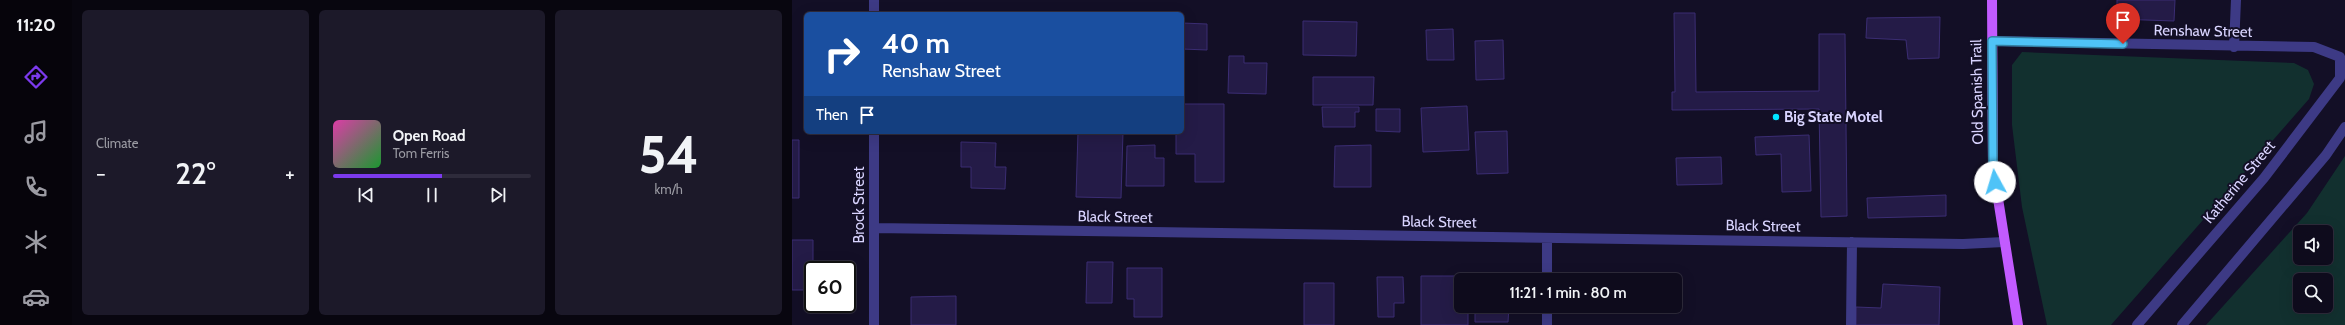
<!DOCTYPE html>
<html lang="en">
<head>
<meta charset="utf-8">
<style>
  :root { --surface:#0e0b1c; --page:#1c1929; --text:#f1f3f6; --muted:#9b9ba3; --line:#2e2b3b; --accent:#7c3aed }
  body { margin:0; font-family:Cabin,sans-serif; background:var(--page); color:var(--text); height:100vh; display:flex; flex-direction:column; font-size:15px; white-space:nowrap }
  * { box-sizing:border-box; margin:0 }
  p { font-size:13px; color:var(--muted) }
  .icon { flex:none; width:22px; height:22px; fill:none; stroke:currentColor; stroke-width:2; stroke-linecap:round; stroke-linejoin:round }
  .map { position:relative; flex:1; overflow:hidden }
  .side { display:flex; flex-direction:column; gap:10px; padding:10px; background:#08060f; width:720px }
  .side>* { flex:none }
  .banner { position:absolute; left:12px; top:12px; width:380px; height:122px; border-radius:6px; box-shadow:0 4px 16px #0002,0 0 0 1px var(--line); background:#1a4fa0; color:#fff; overflow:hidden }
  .buttons { position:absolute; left:1501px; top:225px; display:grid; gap:8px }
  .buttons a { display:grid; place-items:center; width:40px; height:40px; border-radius:6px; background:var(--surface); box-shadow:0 4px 16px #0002,0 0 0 1px var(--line); font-size:20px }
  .speed { position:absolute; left:12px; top:261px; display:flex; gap:8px; font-size:20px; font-weight:700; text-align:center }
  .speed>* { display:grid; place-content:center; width:52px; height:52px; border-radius:50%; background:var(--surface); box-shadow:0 4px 16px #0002,0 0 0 1px var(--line); line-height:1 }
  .speed .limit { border:2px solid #111; border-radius:6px; background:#fff; color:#111 }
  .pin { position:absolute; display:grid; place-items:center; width:34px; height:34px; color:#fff; margin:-41px -17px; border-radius:50% 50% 50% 0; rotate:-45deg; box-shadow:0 0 4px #0007 }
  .pin .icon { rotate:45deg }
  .me { position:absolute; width:44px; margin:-22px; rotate:354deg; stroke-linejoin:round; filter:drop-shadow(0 0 3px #0008) }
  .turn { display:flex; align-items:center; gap:14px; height:84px; padding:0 12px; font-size:18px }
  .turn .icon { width:52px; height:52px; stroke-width:2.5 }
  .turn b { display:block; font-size:28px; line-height:34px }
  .then { display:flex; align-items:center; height:38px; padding:0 12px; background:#0003; gap:8px; font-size:15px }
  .big { font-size:30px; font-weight:600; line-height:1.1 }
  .side .tile { flex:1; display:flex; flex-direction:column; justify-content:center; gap:6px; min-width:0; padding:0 14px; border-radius:6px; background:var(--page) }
  .side .dial { align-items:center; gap:0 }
  .dial b { font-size:52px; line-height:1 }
  .song { display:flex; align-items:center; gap:12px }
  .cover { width:48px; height:48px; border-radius:6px; background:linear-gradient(135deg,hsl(320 70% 55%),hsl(130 70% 35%)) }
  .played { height:4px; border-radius:2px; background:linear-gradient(90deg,var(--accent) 55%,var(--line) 55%) }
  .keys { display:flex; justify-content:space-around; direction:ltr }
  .heat { display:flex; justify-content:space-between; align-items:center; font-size:22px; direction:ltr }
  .side .tiles { flex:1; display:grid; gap:10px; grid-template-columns:repeat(3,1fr) }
  .trip { position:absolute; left:662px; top:273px; width:228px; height:40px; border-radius:6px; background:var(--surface); box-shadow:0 4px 16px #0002,0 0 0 1px var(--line); font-weight:600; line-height:40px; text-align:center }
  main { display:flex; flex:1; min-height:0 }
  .tabs { display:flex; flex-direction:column; width:72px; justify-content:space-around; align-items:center; background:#06040b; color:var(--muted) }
  .tabs .icon { width:28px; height:28px }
  .tabs .current { color:var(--accent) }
  .tabs b { font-size:18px; color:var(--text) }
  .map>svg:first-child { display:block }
  .green { fill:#12302f; fill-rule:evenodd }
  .building { fill:#241b47; stroke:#3b2d73 }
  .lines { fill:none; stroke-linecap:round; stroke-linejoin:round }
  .minor { stroke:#3d3a85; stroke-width:10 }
  .major { stroke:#c25bff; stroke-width:10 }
  .route-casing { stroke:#337fa1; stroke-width:10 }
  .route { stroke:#4fc3f7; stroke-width:7 }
  .poi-dot { fill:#00e5ff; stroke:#130f26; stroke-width:1.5 }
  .labels { text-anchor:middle; stroke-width:4; stroke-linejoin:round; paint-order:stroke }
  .street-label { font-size:15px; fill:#d9d4ff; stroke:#130f26 }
  .poi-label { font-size:15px; font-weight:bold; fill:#d9d4ff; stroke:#130f26; text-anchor:start }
</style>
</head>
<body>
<main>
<nav class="tabs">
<b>11:20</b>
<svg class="icon current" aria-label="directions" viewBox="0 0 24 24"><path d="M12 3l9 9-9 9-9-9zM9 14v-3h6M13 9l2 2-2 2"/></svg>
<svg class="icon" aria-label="music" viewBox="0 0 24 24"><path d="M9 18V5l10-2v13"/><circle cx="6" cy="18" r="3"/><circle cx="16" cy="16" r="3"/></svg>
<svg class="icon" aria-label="phone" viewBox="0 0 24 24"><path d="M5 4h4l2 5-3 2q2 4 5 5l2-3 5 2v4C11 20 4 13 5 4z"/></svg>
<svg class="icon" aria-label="climate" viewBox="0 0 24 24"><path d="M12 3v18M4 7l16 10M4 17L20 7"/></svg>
<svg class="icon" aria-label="car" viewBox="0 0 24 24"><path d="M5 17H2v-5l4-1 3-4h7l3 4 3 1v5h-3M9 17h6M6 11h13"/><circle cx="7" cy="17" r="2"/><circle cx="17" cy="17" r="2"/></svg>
</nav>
<section class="side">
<div class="tiles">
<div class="tile"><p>Climate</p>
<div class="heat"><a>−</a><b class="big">22°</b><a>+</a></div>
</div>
<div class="tile">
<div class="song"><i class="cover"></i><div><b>Open Road</b><p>Tom Ferris</p></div></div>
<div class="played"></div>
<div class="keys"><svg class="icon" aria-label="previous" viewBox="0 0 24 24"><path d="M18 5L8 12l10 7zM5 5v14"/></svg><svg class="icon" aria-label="pause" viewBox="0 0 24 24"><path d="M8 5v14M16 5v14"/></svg><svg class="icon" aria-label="next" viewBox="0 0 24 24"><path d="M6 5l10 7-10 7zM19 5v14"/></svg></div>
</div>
<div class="tile dial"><b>54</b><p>km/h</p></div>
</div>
</section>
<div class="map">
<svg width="1553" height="325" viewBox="0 0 1553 325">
  <rect width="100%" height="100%" fill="#130f26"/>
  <path class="green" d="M 1230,52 L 1502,63 L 1516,70 L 1522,84 L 1517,99 L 1319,325 L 1255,325 L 1230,207 L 1220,125 L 1220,65 Z
    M 1553,156 L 1553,325 L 1414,325 L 1515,213 ZM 1508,232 L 1534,232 L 1534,258 L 1508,258 ZM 1508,280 L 1534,280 L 1534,306 L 1508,306 Z"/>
  <path class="building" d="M 1325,0 L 1383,0 L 1382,21 L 1325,19 Z
    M 882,13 L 903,13 L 904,92 L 1027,91 L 1027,34 L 1053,34 L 1055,216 L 1029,217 L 1027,109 L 880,110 L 880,92 L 883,92 Z
    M 1148,17 L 1147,58 L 1116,59 L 1114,40 L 1074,38 L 1075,18 Z
    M 511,21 L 565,22 L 564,56 L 511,55 Z
    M 390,23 L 415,24 L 415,50 L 390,49 Z
    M 661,29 L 662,60 L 635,60 L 634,30 Z
    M 711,40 L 712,79 L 684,80 L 683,41 Z
    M 437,56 L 452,56 L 452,63 L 475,63 L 474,94 L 436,93 Z
    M 521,77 L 582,77 L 581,105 L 521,105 Z
    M 390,104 L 432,104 L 432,182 L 403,182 L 403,154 L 384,154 L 384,132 L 390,132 Z
    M 675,106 L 677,150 L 631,152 L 629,108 Z
    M 530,107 L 567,107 L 567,112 L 563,112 L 563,127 L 531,127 Z
    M 584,109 L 608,109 L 608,132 L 584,131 Z
    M 715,131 L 716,173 L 685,174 L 683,132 Z
    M 286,132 L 331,132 L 329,198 L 284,197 Z
    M 1017,135 L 1019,191 L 990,192 L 989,154 L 964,155 L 963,137 Z
    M 0,140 L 7,140 L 7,198 L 0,198 Z
    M 169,142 L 204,143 L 203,167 L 214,167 L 213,189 L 179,188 L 179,167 L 169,167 Z
    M 363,145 L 363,158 L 372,158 L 372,186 L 334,186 L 335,146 Z
    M 579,145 L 579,187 L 542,187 L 543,146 Z
    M 929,157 L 930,184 L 885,185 L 884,158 Z
    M 1154,195 L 1154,216 L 1076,218 L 1075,198 Z
    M 0,240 L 21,240 L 21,290 L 0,290 Z
    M 295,262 L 321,262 L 320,303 L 294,303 Z
    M 335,268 L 370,268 L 370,317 L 342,317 L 342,299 L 335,299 Z
    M 629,276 L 677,276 L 676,280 L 669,280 L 669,306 L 676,306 L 676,325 L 629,325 Z
    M 585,277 L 611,277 L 612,303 L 602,303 L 602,317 L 586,317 Z
    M 512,283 L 542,283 L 542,325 L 512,325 Z
    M 1091,284 L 1148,287 L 1147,325 L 1064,325 L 1064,307 L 1089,308 Z
    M 164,296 L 164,325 L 119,325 L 119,297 Z
    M 683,306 L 717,306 L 716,322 L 683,322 Z"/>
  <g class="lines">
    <path class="minor" d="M 82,0 L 82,14
      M 1200,41 L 1522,47 L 1548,57
      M 1442,47 L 1444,0
      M 82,132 L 82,325
      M 82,228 L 1171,244 L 1212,242
      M 755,238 L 755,280
      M 755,306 L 755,325
      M 1059,325 L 1060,242
      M 1345,325 L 1472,178 L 1548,78 L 1548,57
      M 1390,325 L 1534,155 L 1553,127"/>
    <path class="major" d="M 1200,0 L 1201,167 L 1226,325"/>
  </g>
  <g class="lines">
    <g class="route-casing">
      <path id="route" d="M 1203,182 L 1201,167 L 1200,41 L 1331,44"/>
    </g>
    <use href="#route" class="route"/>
  </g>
  <circle class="poi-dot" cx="984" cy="117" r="4"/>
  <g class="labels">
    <g class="street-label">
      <text transform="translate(1411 31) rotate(1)" y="5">Renshaw Street</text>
      <text transform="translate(1185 92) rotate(-91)" y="5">Old Spanish Trail</text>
      <text transform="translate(1447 182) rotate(-50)" y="5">Katherine Street</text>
      <text transform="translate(67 205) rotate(-90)" y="5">Brock Street</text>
      <text transform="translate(323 217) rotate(1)" y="5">Black Street</text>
      <text transform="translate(647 222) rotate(1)" y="5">Black Street</text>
      <text transform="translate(971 226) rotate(1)" y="5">Black Street</text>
    </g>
    <g class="poi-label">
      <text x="992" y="122">Big State Motel</text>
    </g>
  </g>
</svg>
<div class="buttons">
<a><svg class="icon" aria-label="sound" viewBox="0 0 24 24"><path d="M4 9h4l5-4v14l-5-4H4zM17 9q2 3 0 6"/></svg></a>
<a><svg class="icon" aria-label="search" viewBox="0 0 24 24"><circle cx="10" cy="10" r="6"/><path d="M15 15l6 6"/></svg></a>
</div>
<div class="speed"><div class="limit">60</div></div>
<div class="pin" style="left:1331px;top:44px;background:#d93025"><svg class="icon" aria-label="arrive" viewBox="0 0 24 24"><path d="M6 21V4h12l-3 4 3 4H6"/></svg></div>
<svg class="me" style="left:1203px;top:182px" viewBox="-20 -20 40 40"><circle r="19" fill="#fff"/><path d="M0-13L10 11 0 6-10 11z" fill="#4fc3f7"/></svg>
<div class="trip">11:21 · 1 min · 80 m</div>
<div class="banner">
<div class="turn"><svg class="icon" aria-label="right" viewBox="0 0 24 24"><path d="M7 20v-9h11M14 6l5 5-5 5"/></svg><div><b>40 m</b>Renshaw Street</div></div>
<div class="then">Then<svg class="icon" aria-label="arrive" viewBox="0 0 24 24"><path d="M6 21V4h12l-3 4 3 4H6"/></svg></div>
</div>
</div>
</main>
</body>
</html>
